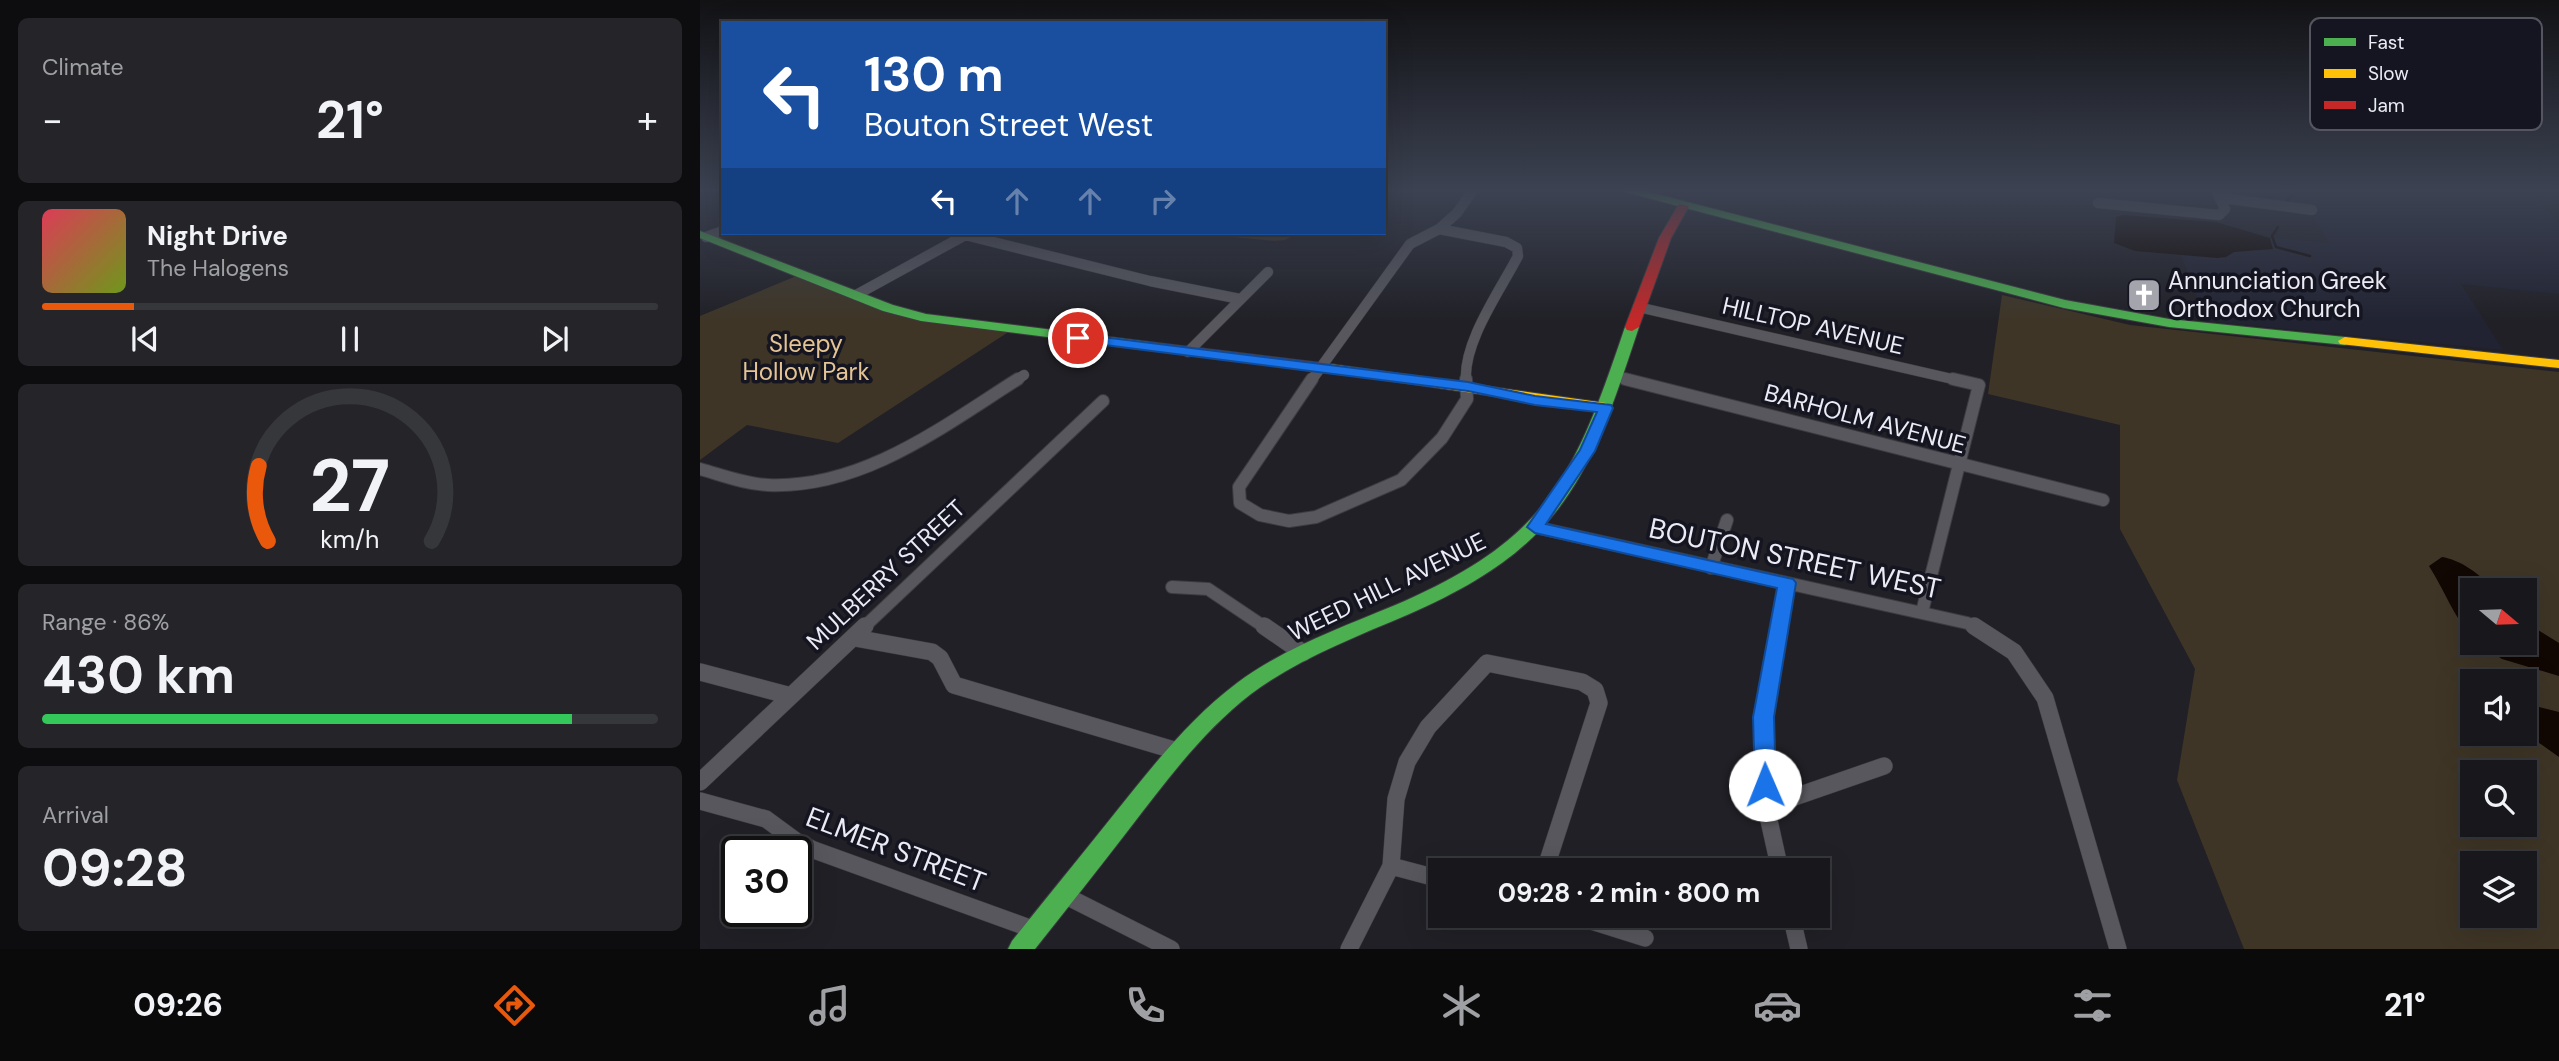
<!DOCTYPE html>
<html lang="en">
<head>
<meta charset="utf-8">
<style>
  :root { --surface:#18181c; --page:#252529; --text:#f1f3f6; --muted:#9fa0a3; --line:#36373b; --accent:#ea580c }
  body { margin:0; font-family:"DM Sans",sans-serif; background:var(--page); color:var(--text); height:100vh; display:flex; flex-direction:column; font-size:26px; white-space:nowrap }
  * { box-sizing:border-box; margin:0 }
  p { font-size:23px; color:var(--muted) }
  .icon { flex:none; width:38px; height:38px; fill:none; stroke:currentColor; stroke-width:2; stroke-linecap:round; stroke-linejoin:round }
  .map { position:relative; flex:1; overflow:hidden }
  .sheet { display:flex; flex-direction:column; gap:18px; padding:18px; background:#0d0d0f; width:700px }
  .sheet>* { flex:none }
  .guide { position:absolute; left:21px; top:21px; width:665px; height:214px; border-radius:0px; box-shadow:0 7px 28px #0002,0 0 0 2px var(--line); background:#1a4fa0; color:#fff; overflow:hidden }
  .needle { width:46px; rotate:109deg }
  .tools { position:absolute; left:1760px; top:578px; display:grid; gap:14px }
  .tools a { display:grid; place-items:center; width:77px; height:77px; border-radius:0px; background:var(--surface); box-shadow:0 7px 28px #0002,0 0 0 2px var(--line); font-size:35px }
  .speed { position:absolute; left:21px; top:836px; display:flex; gap:14px; font-size:35px; font-weight:700; text-align:center }
  .speed>* { display:grid; place-content:center; width:91px; height:91px; border-radius:50%; background:var(--surface); box-shadow:0 7px 28px #0002,0 0 0 2px var(--line); line-height:1 }
  .speed .limit { border:4px solid #111; border-radius:10px; background:#fff; color:#111 }
  .pin { position:absolute; display:grid; place-items:center; width:60px; height:60px; color:#fff; margin:-30px; border:4px solid #fff; border-radius:50%; box-shadow:0 2px 7px #0007 }
  .me { position:absolute; width:77px; margin:-38px; rotate:359deg; stroke-linejoin:round; filter:drop-shadow(0 0 5px #0008) }
  .turn { display:flex; align-items:center; gap:24px; height:147px; padding:0 28px; font-size:32px }
  .turn .icon { width:91px; height:91px; stroke-width:2.5 }
  .turn b { display:block; font-size:49px; line-height:60px }
  .lanes { display:flex; align-items:center; height:66px; padding:0 28px; background:#0003; justify-content:center; gap:35px; direction:ltr }
  .lanes .off { opacity:.35 }
  .big { font-size:52px; font-weight:700; line-height:1.1 }
  .sheet .tile { flex:1; display:flex; flex-direction:column; justify-content:center; gap:10px; min-width:0; padding:0 24px; border-radius:10px; background:var(--page) }
  .sheet .dial { align-items:center; gap:0 }
  .dial svg { height:182px; overflow:visible; fill:none; stroke:var(--line); stroke-width:7; stroke-linecap:round; text-anchor:middle }
  .dial text { fill:var(--text); stroke:none }
  .song { display:flex; align-items:center; gap:21px }
  .cover { width:84px; height:84px; border-radius:10px; background:linear-gradient(135deg,hsl(350 70% 55%),hsl(80 70% 35%)) }
  .played { height:7px; border-radius:4px; background:linear-gradient(90deg,var(--accent) 15%,var(--line) 15%) }
  .keys { display:flex; justify-content:space-around; direction:ltr }
  .heat { display:flex; justify-content:space-between; align-items:center; font-size:38px; direction:ltr }
  .charge { height:10px; border-radius:5px; background:linear-gradient(90deg,#34c759 86%,var(--line) 0) }
  .trip { position:absolute; left:728px; top:858px; width:402px; height:70px; border-radius:0px; background:var(--surface); box-shadow:0 7px 28px #0002,0 0 0 2px var(--line); font-weight:700; line-height:70px; text-align:center }
  .menu { display:flex; height:112px; justify-content:space-around; align-items:center; background:#0a0a0b; color:var(--muted) }
  .menu .icon { width:49px; height:49px }
  .menu .selected { color:var(--accent) }
  .menu b { font-size:32px; color:var(--text) }
  main { display:flex; flex:1; min-height:0 }
  .map>svg:first-child { display:block }
  .built { fill:#212332 }
  .green { fill:#3e3526; fill-rule:evenodd }
  .water { fill:#110703 }
  .lines { fill:none; stroke-linecap:round; stroke-linejoin:round }
  .stream { stroke:#110703; stroke-width:2.5 }
  .street-far2-casing { stroke:#3b3b40; stroke-width:11 }
  .street-far1-casing { stroke:#3b3b40; stroke-width:14 }
  .street-casing { stroke:#3b3b40; stroke-width:18 }
  .fast-casing { stroke:#3b3b40; stroke-width:2 }
  .slow-casing { stroke:#3b3b40; stroke-width:2 }
  .jam-casing { stroke:#3b3b40; stroke-width:2 }
  .street-far2 { stroke:#57575d; stroke-width:10 }
  .street-far1 { stroke:#57575d; stroke-width:12 }
  .street { stroke:#57575d; stroke-width:17 }
  .fast { fill:#4caf50; fill-rule:evenodd }
  .slow { fill:#ffc107; fill-rule:evenodd }
  .jam { fill:#c62828; fill-rule:evenodd }
  .route { fill:#1a73e8; stroke:#114b97; stroke-width:2 }
  .labels { text-anchor:middle; stroke-width:7; stroke-linejoin:round; paint-order:stroke }
  .poi-label { font-size:24px; fill:#eaebf4; stroke:#141520; text-anchor:start }
  .street-label { font-size:24px; fill:#eaebf4; stroke:#141520 }
  .park-label { font-size:24px; fill:#e4c494; stroke:#141520 }
  .near-street-label { font-size:28px; fill:#eaebf4; stroke:#141520 }
  .key { fill:#141520; stroke:#545560; stroke-width:2 }
  .key-label { font-size:19px; fill:#eaebf4 }
</style>
</head>
<body>
<main>
<section class="sheet">
<div class="tile"><p>Climate</p>
<div class="heat"><a>−</a><b class="big">21°</b><a>+</a></div>
</div>
<div class="tile">
<div class="song"><i class="cover"></i><div><b>Night Drive</b><p>The Halogens</p></div></div>
<div class="played"></div>
<div class="keys"><svg class="icon" aria-label="previous" viewBox="0 0 24 24"><path d="M18 5L8 12l10 7zM5 5v14"/></svg><svg class="icon" aria-label="pause" viewBox="0 0 24 24"><path d="M8 5v14M16 5v14"/></svg><svg class="icon" aria-label="next" viewBox="0 0 24 24"><path d="M6 5l10 7-10 7zM19 5v14"/></svg></div>
</div>
<div class="tile dial"><svg viewBox="0 0 100 80">
<path d="M14 69A42 42 0 1 1 86 69"/>
<path d="M14 69A42 42 0 0 1 10 36" stroke="#ea580c"/>
<text x="50" y="56" font-size="32" font-weight="700">27</text>
<text x="50" y="72" font-size="11">km/h</text>
</svg></div>
<div class="tile"><p>Range · 86%</p><b class="big">430 km</b><div class="charge"></div></div>
<div class="tile"><p>Arrival</p><b class="big">09:28</b></div>
</section>
<div class="map">
<svg width="1859" height="949" viewBox="0 0 1859 949">
  <rect width="100%" height="100%" fill="#202026"/>
  <path class="built" d="M 1597,190 L 1828,190 L 1859,223 L 1859,294 L 1761,284 L 1803,350 L 1506,321 L 1467,217 L 1516,222 L 1521,233 L 1629,243 Z"/>
  <path class="green" d="M 598,233 L 585,240 L 574,241 L 502,234 Z
    M 101,274 L 188,308 L 313,329 L 138,443 L 47,425 L 0,460 L 0,316 Z
    M 1302,295 L 1430,325 L 1859,372 L 1859,949 L 1544,949 L 1477,780 L 1495,669 L 1420,529 L 1420,425 L 1288,394 ZM 1773,590 L 1825,590 L 1825,642 L 1773,642 ZM 1773,681 L 1825,681 L 1825,733 L 1773,733 ZM 1773,772 L 1825,772 L 1825,824 L 1773,824 ZM 1773,863 L 1825,863 L 1825,915 L 1773,915 Z"/>
  <path class="water" d="M 1423,215 L 1516,222 L 1570,238 L 1573,249 L 1534,252 L 1526,257 L 1517,258 L 1435,251 L 1414,243 L 1416,217 Z
    M 1742,557 C 1758,559 1784,575 1791,590 L 1773,590 L 1773,638 C 1754,618 1744,589 1729,566 Z
    M 1825,622 L 1859,643 L 1859,676 L 1802,659 L 1777,642 L 1825,642 Z
    M 1831,705 L 1859,712 L 1859,757 L 1825,733 L 1825,708 Z"/>
  <g class="lines">
    <path class="stream" d="M 1585,203 L 1597,190
      M 1578,227 L 1572,236 L 1576,247 L 1610,256"/>
    <g class="street-far2-casing">
      <path id="street-far2" d="M 1522,198 L 1612,210
        M 1398,203 L 1519,215 L 1525,209 L 1516,190
        M 739,229 L 806,242 L 817,248 L 818,256 C 800,291 763,342 766,381
        M 739,229 L 757,213 L 773,190
        M 265,235 L 450,281 L 540,299
        M 6,237 L 23,231
        M 156,295 L 269,233
        M 938,307 L 1261,381
        M 488,352 L 568,272
        M 917,377 L 932,381
        M 315,381 L 324,375
        M 611,381 L 710,244 L 739,229"/>
    </g>
    <g class="street-far1-casing">
      <path id="street-far1" d="M 612,379 L 539,487 L 540,503 L 560,515 L 589,521 L 616,517 L 701,480 L 742,438 L 767,399 L 766,379
        M 925,379 L 1403,500
        M 0,469 C 22,475 45,484 68,485 C 162,489 242,427 318,379
        M 835,527 L 1267,623 L 1277,628
        M 1011,568 L 1027,520
        M 472,587 L 508,589 L 566,628
        M 1222,612 L 1279,385 L 1253,379
        M 163,628 L 403,401
        M 1079,628 L 1087,584"/>
    </g>
    <g class="street-casing">
      <path id="street" d="M 564,626 L 603,653
        M 1079,626 L 1063,717 L 1066,807 L 1080,870
        M 1274,626 L 1314,652 L 1345,698 L 1418,949
        M 155,638 L 232,652 L 240,658 L 254,685 L 477,751
        M 0,672 L 91,696
        M 0,782 L 165,626
        M 0,801 L 66,819 L 96,841 L 114,850 L 335,930
        M 1066,807 L 1184,766
        M 691,866 L 740,879
        M 364,895 L 471,949
        M 872,915 L 945,938
        M 1091,915 L 1099,949
        M 649,949 L 691,866 L 696,799 L 707,762 L 728,727 L 787,663 L 882,682 L 895,690 L 899,703 L 845,870"/>
    </g>
    <g class="fast-casing">
      <path id="fast" d="M 924,190 L 941,190 L 1365,300 L 1469,319 L 1645,337 L 1652,341 L 1645,345 L 1469,327 L 1364,308 L 925,192 Z
        M 0,231 L 193,305 L 226,314 L 449,342 L 456,346 L 449,350 L 221,321 L 183,311 L 0,238 Z
        M 932,323 L 939,327 C 889,480 862,548 707,615 C 653,638 598,659 551,694 C 503,731 467,780 430,828 C 399,868 367,909 335,949 L 308,949 L 312,941 C 346,898 381,856 415,813 C 452,767 489,719 537,683 C 584,648 640,628 693,606 C 848,540 874,478 925,327 Z"/>
    </g>
    <g class="slow-casing">
      <path id="slow" d="M 1645,337 L 1859,360 L 1859,368 L 1640,344 L 1638,341 Z
        M 630,364 L 906,403 L 913,408 L 906,413 L 625,371 L 623,368 L 625,365 Z"/>
    </g>
    <g class="jam-casing">
      <path id="jam" d="M 979,204 L 989,206 L 971,238 L 939,327 L 932,331 L 927,330 L 925,327 L 959,238 Z
        M 449,342 L 630,364 L 637,368 L 630,372 L 444,349 L 442,346 Z"/>
    </g>
    <use href="#street-far2" class="street-far2"/>
    <use href="#street-far1" class="street-far1"/>
    <use href="#street" class="street"/>
    <use href="#fast" class="fast"/>
    <use href="#slow" class="slow"/>
    <use href="#jam" class="jam"/>
  </g>
  <linearGradient id="sky" x2="0" y2="1"><stop stop-color="#121215"/><stop offset="0.59" stop-color="#3c4252"/><stop offset="1" stop-color="#3c4252" stop-opacity="0"/></linearGradient>
  <rect width="1859" height="323" fill="url(#sky)"/>
  <path class="route" d="M 378,334 L 768,382 L 835,396 L 911,405 L 913,408 L 895,451 L 846,524 L 1093,579 L 1096,583 L 1074,717 L 1076,785 L 1073,791 L 1065,794 L 1058,791 L 1055,785 L 1053,717 L 1077,588 L 835,533 L 827,527 L 880,450 L 897,412 L 835,405 L 768,391 L 373,341 L 371,338 Z"/>
  <defs>
    <g id="church-square" transform="scale(1.75)"><rect x="-9" y="-9" width="18" height="18" rx="4" fill="#a3a4ac" stroke="#141520"/><path d="M-1.2-6h2.4v3.5h3.3v2.4h-3.3V6h-2.4V-.1h-3.3v-2.4h3.3Z" fill="#fff"/></g>
  </defs>
  <g fill-rule="evenodd">
    <use href="#church-square" x="1444" y="295"/>
  </g>
  <g class="labels">
    <g class="poi-label">
      <text x="1468" y="289">Annunciation Greek<tspan x="1468" dy="28">Orthodox Church</tspan></text>
    </g>
    <g class="street-label">
      <text transform="translate(1113 326) rotate(13)" y="8">HILLTOP AVENUE</text>
      <text transform="translate(1165 419) rotate(15)" y="8">BARHOLM AVENUE</text>
      <text transform="translate(186 575) rotate(-43)" y="8">MULBERRY STREET</text>
      <text transform="translate(687 587) rotate(-26)" y="8">WEED HILL AVENUE</text>
    </g>
    <g class="park-label">
      <text x="106" y="352">Sleepy<tspan x="106" dy="28">Hollow Park</tspan></text>
    </g>
    <g class="near-street-label">
      <text transform="translate(1095 558) rotate(12)" y="10">BOUTON STREET WEST</text>
      <text transform="translate(196 849) rotate(21)" y="10">ELMER STREET</text>
    </g>
  </g>
  <rect x="1610" y="18" width="232" height="112" rx="10" class="key"/>
  <rect x="1624" y="38" width="32" height="8" fill="#4caf50"/>
  <rect x="1624" y="69" width="32" height="9" fill="#ffc107"/>
  <rect x="1624" y="101" width="32" height="8" fill="#c62828"/>
  <g class="key-label">
    <text x="1668" y="49">Fast</text>
    <text x="1668" y="80">Slow</text>
    <text x="1668" y="112">Jam</text>
  </g>
</svg>
<div class="tools">
<a><svg class="needle" viewBox="-14 -14 28 28"><path d="M0-13l5 13h-10z" fill="#e53935"/><path d="M0 13l5-13h-10z" fill="#9fa0a3"/></svg></a>
<a><svg class="icon" aria-label="sound" viewBox="0 0 24 24"><path d="M4 9h4l5-4v14l-5-4H4zM17 9q2 3 0 6"/></svg></a>
<a><svg class="icon" aria-label="search" viewBox="0 0 24 24"><circle cx="10" cy="10" r="6"/><path d="M15 15l6 6"/></svg></a>
<a><svg class="icon" aria-label="layers" viewBox="0 0 24 24"><path d="M12 4l9 5-9 5-9-5zM3 14l9 5 9-5"/></svg></a>
</div>
<div class="speed"><div class="limit">30</div></div>
<div class="pin" style="left:378px;top:338px;background:#d93025"><svg class="icon" aria-label="arrive" viewBox="0 0 24 24"><path d="M6 21V4h12l-3 4 3 4H6"/></svg></div>
<svg class="me" style="left:1065px;top:785px" viewBox="-20 -20 40 40"><circle r="19" fill="#fff"/><path d="M0-13L10 11 0 6-10 11z" fill="#1a73e8"/></svg>
<div class="trip">09:28 · 2 min · 800 m</div>
<div class="guide">
<div class="turn"><svg class="icon" aria-label="left" viewBox="0 0 24 24"><path d="M17 20v-9H6M10 6l-5 5 5 5"/></svg><div><b>130 m</b>Bouton Street West</div></div>
<div class="lanes"><svg class="icon" aria-label="left" viewBox="0 0 24 24"><path d="M17 20v-9H6M10 6l-5 5 5 5"/></svg><svg class="icon off" aria-label="ahead" viewBox="0 0 24 24"><path d="M12 20V5M6 11l6-6 6 6"/></svg><svg class="icon off" aria-label="ahead" viewBox="0 0 24 24"><path d="M12 20V5M6 11l6-6 6 6"/></svg><svg class="icon off" aria-label="right" viewBox="0 0 24 24"><path d="M7 20v-9h11M14 6l5 5-5 5"/></svg></div>
</div>
</div>
</main>
<nav class="menu">
<b>09:26</b>
<svg class="icon selected" aria-label="directions" viewBox="0 0 24 24"><path d="M12 3l9 9-9 9-9-9zM9 14v-3h6M13 9l2 2-2 2"/></svg>
<svg class="icon" aria-label="music" viewBox="0 0 24 24"><path d="M9 18V5l10-2v13"/><circle cx="6" cy="18" r="3"/><circle cx="16" cy="16" r="3"/></svg>
<svg class="icon" aria-label="phone" viewBox="0 0 24 24"><path d="M5 4h4l2 5-3 2q2 4 5 5l2-3 5 2v4C11 20 4 13 5 4z"/></svg>
<svg class="icon" aria-label="climate" viewBox="0 0 24 24"><path d="M12 3v18M4 7l16 10M4 17L20 7"/></svg>
<svg class="icon" aria-label="car" viewBox="0 0 24 24"><path d="M5 17H2v-5l4-1 3-4h7l3 4 3 1v5h-3M9 17h6M6 11h13"/><circle cx="7" cy="17" r="2"/><circle cx="17" cy="17" r="2"/></svg>
<svg class="icon" aria-label="filters" viewBox="0 0 24 24"><path d="M4 7h16M4 17h16"/><circle cx="9" cy="7" r="2"/><circle cx="15" cy="17" r="2"/></svg>
<b>21°</b>
</nav>
</body>
</html>
